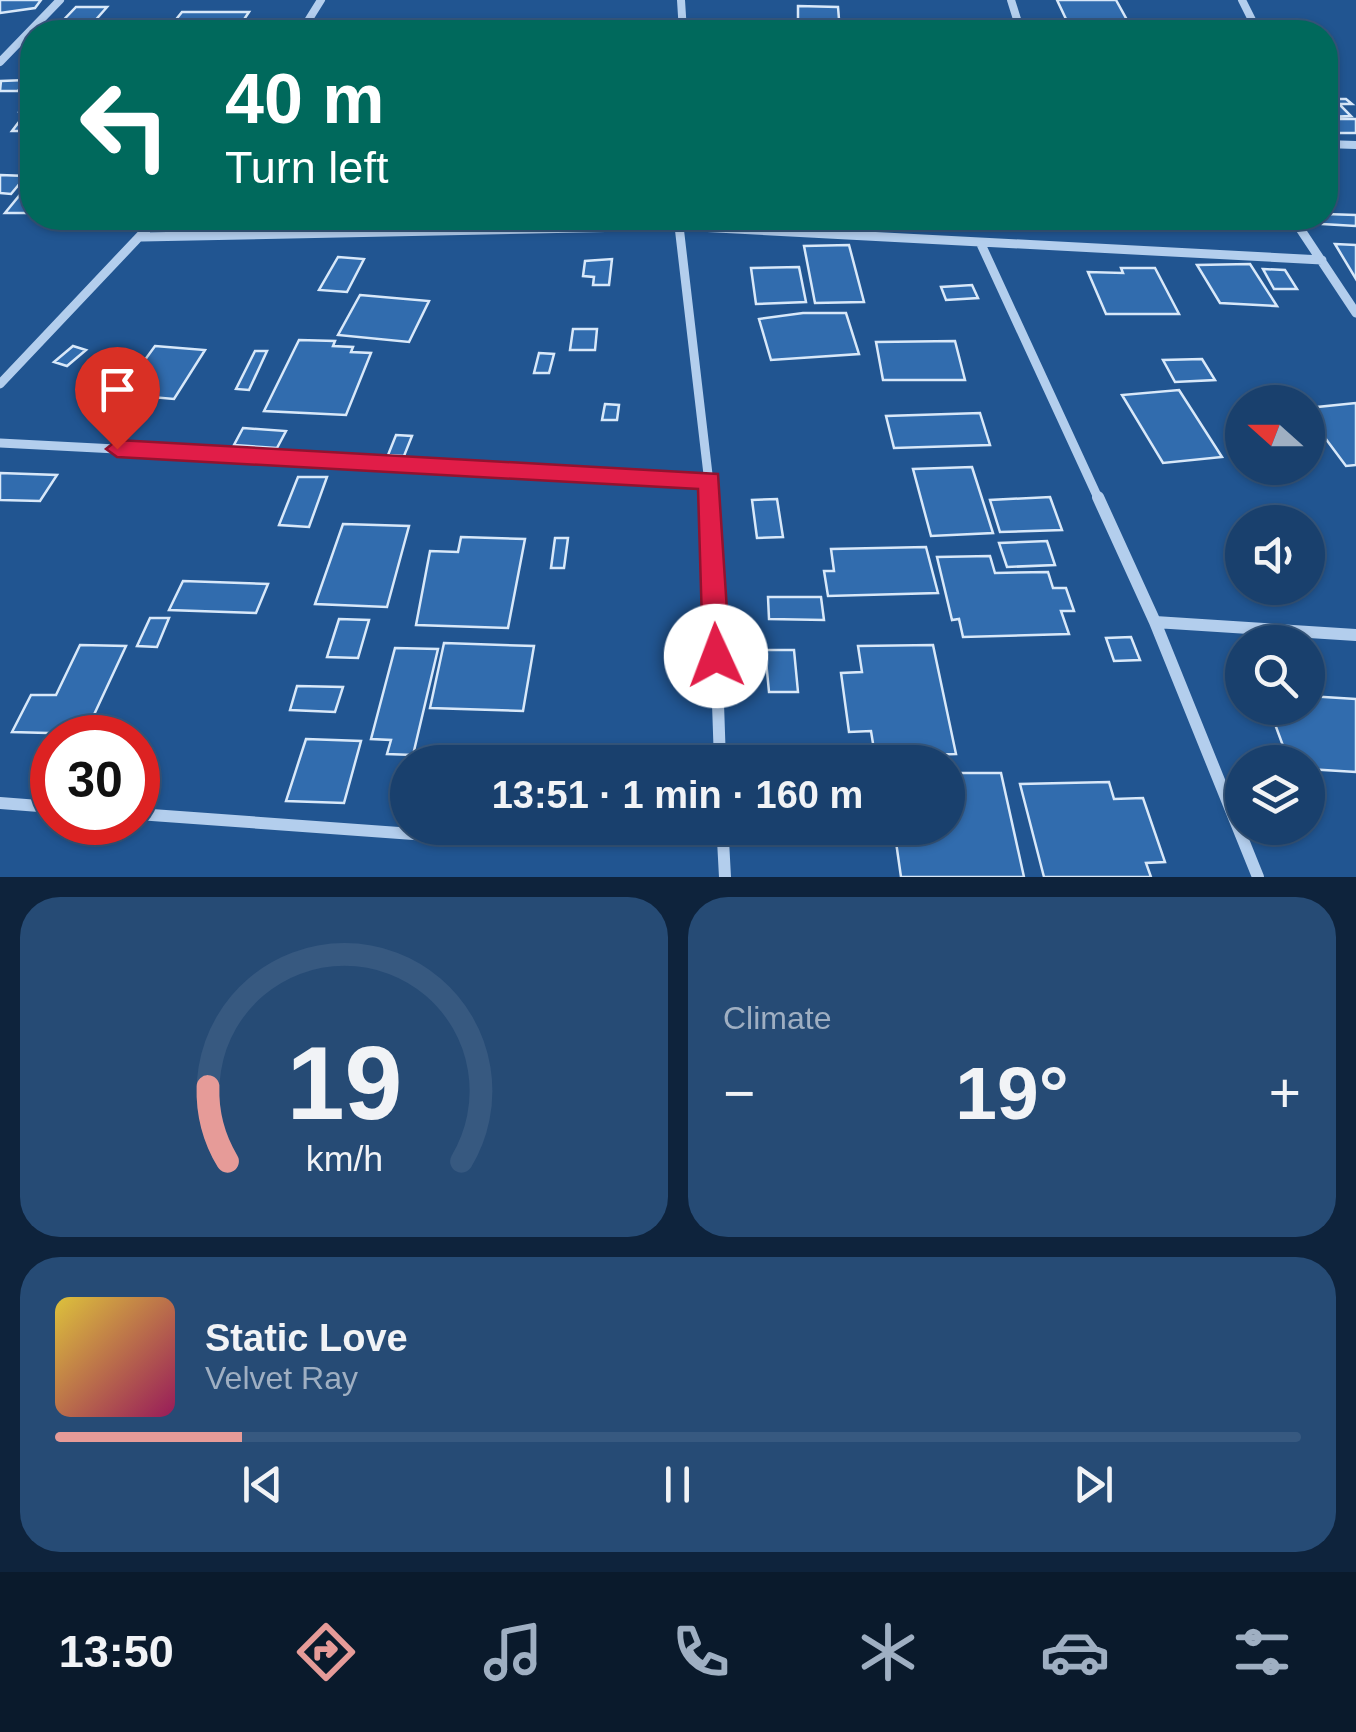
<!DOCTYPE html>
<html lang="en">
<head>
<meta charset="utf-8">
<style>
  :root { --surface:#19406d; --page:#264b75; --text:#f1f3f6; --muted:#9fafc2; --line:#375980; --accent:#e69b98 }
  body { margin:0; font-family:Arial,sans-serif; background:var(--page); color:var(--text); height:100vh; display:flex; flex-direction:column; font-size:38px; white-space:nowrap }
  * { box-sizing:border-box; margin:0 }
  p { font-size:32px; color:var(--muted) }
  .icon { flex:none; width:55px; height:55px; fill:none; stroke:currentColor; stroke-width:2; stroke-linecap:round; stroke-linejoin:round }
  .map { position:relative; height:877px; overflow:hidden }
  .sheet { display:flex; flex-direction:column; gap:20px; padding:20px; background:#0e233c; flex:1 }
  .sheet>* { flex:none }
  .guide { position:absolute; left:20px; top:20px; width:1318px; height:210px; border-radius:40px; box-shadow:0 2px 8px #0004,0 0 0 2px var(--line); background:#00695c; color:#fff; overflow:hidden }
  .needle { width:65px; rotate:291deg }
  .buttons { position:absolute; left:1225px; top:385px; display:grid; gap:20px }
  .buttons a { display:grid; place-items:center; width:100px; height:100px; border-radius:50%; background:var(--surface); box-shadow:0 2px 8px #0004,0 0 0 2px var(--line); font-size:50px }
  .speed { position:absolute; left:30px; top:715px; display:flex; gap:20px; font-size:50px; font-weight:700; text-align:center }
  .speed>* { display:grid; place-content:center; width:130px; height:130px; border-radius:50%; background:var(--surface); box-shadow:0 2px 8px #0004,0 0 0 2px var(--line); line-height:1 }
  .speed .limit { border:15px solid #d22; background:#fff; color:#111 }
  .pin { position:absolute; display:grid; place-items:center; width:85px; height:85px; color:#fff; margin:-102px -42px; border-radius:50% 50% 50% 0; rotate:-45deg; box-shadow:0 0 10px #0007 }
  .pin .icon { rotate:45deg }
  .me { position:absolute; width:110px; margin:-55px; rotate:358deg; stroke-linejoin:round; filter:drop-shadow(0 0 8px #0008) }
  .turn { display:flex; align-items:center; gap:35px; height:210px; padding:0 40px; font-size:45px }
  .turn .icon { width:130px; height:130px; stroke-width:2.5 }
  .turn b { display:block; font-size:70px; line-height:85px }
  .big { font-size:75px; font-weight:700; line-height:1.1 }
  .sheet .tile { flex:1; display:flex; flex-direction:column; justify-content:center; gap:15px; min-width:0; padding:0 35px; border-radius:40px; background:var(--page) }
  .sheet .dial { align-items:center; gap:0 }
  .dial svg { height:260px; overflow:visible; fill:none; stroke:var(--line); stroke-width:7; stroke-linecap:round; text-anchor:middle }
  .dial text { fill:var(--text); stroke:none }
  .song { display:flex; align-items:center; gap:30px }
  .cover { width:120px; height:120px; border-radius:15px; background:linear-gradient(135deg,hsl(50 70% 55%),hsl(330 70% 35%)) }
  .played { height:10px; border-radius:5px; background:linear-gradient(90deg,var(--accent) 15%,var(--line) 15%) }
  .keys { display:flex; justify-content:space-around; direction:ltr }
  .heat { display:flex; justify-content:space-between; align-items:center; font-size:55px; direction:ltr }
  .sheet .tiles { flex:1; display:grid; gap:20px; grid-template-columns:1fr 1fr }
  .tile:last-child { grid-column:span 2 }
  .trip { position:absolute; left:390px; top:745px; width:575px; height:100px; border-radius:50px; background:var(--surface); box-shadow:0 2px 8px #0004,0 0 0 2px var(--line); font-weight:700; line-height:100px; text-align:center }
  .tab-bar { display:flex; height:160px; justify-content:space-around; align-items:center; background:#0a1a2c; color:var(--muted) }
  .tab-bar .icon { width:70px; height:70px }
  .tab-bar .on { color:var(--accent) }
  .tab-bar b { font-size:45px; color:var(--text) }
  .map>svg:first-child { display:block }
  .building { fill:#316cae; stroke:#d8e8f9; stroke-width:2.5 }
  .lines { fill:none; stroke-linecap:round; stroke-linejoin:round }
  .minor-far2 { stroke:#b3ceed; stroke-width:8 }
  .minor-far1 { stroke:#b3ceed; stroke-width:9 }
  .minor { stroke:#b3ceed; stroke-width:12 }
  .route { fill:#e11d48; stroke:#92132f; stroke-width:2.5 }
</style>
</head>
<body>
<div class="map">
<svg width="1356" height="877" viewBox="0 0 1356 877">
  <rect width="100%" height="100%" fill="#215591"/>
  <path class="building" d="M 0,0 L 41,0 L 35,8 L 0,13 Z
    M 1057,0 L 1116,0 L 1127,20 L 1066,19 Z
    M 798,6 L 838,7 L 840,32 L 798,31 Z
    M 76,7 L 107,7 L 85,32 L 52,32 Z
    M 182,12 L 249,12 L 239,27 L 184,27 L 188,22 L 174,22 Z
    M 26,80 L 18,91 L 0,91 L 1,81 Z
    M 1325,99 L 1346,99 L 1352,104 L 1339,104 L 1351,116 L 1325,117 Z
    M 32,105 L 32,131 L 12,131 L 28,110 L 20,111 L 24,106 Z
    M 1327,119 L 1356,119 L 1356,133 L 1333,133 L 1325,124 L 1331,122 Z
    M 0,175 L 26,176 L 11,194 L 0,193 Z
    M 32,180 L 32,213 L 5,213 Z
    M 1325,214 L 1356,215 L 1356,226 L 1322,224 L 1318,218 Z
    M 970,218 L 1043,218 L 1045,227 L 971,222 Z
    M 1065,218 L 1090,218 L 1095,230 L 1069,229 Z
    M 1335,244 L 1356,245 L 1356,279 Z
    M 849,245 L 864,302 L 815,303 L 804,246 Z
    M 338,257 L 364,259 L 347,292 L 319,290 Z
    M 612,259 L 609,285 L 593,285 L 594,277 L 583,276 L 585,261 Z
    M 1250,264 L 1277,306 L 1220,303 L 1197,265 Z
    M 799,267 L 806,302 L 756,304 L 751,268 Z
    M 1121,268 L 1155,268 L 1179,314 L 1106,314 L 1088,272 L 1123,273 Z
    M 1263,269 L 1285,270 L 1297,289 L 1274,289 Z
    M 972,285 L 978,298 L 946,300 L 941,287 Z
    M 360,295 L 429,301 L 409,342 L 338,335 Z
    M 803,313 L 846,313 L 859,354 L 771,360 L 759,319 Z
    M 573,329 L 597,329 L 595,350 L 570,350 Z
    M 299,340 L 335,341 L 333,346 L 353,347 L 351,352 L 371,353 L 346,415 L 264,411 Z
    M 955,341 L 965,380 L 883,380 L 876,342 Z
    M 73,346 L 86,350 L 67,366 L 54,362 Z
    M 155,346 L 205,350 L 174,399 L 140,396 L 133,406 L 113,404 Z
    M 255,351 L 267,351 L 249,390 L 236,389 Z
    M 539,353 L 554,354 L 549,373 L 534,373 Z
    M 1202,359 L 1215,380 L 1175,382 L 1163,360 Z
    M 1179,390 L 1222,457 L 1163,463 L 1122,395 Z
    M 1356,403 L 1356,465 L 1346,466 L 1308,415 L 1308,408 Z
    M 605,404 L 619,405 L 617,420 L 602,420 Z
    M 980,413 L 990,445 L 894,448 L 886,416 Z
    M 243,428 L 286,431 L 277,448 L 234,445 Z
    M 396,435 L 412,436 L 404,456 L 388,455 Z
    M 972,467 L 993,533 L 931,536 L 913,469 Z
    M 0,473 L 57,475 L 40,501 L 0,500 Z
    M 298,477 L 327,477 L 309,527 L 279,525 Z
    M 1050,497 L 1062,530 L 1000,532 L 990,500 Z
    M 777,499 L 783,537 L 757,538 L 752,500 Z
    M 343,524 L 409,526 L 387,607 L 315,604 Z
    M 461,537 L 525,539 L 508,628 L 416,625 L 430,551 L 458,552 Z
    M 555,538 L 568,538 L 564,568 L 551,568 Z
    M 1047,541 L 1055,565 L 1007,567 L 999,543 Z
    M 926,547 L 938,593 L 828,596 L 824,571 L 834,571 L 831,549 Z
    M 990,556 L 995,573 L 1048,572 L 1053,588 L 1066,588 L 1074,611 L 1061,611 L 1069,634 L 963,637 L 959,619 L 952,620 L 937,557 Z
    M 183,581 L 268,584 L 256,613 L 169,610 Z
    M 768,597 L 821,597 L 824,620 L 769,619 Z
    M 150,618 L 169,618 L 157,647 L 137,646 Z
    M 339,619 L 369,620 L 358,658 L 327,657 Z
    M 1131,637 L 1140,660 L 1114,661 L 1106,638 Z
    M 444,643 L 534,646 L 523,711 L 430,708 Z
    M 80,645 L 126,646 L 85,734 L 12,732 L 31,695 L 56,695 Z
    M 933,645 L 956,754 L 875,756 L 871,731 L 849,732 L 841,673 L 862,672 L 858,646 Z
    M 395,648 L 438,649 L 413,755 L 387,754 L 391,740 L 371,739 Z
    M 765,650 L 794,650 L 798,692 L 769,692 Z
    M 297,686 L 343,687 L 335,712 L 290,710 Z
    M 1308,696 L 1356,699 L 1356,772 L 1308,769 L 1308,762 L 1289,762 L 1269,708 L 1308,708 Z
    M 306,739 L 361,741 L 344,803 L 286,801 Z
    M 494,746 L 526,747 L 523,762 L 491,762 Z
    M 948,773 L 1001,773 L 1024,877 L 901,877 L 894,828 L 948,828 Z
    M 1109,782 L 1114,799 L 1143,798 L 1165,862 L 1146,863 L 1151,877 L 1044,877 L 1020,784 Z"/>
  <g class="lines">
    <path class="minor-far2" d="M 681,0 L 683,32
      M 1011,0 L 1021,32
      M 1242,0 L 1258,32
      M 301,32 L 321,0
      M 0,62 L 60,0
      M 1325,144 L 1356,145"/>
    <path class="minor-far1" d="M 1293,218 L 1356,313
      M 142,237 L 679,226 L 678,218
      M 980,242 L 1099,500
      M 0,384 L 157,218
      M 0,443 L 710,480
      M 711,500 L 679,226 L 1322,260"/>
    <path class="minor" d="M 711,497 L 720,762
      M 1098,497 L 1155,622 L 1258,877
      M 1155,622 L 1356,635
      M 0,803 L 52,807
      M 138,814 L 511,841 L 723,840 L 725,877"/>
  </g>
  <path class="route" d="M 117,440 L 718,474 L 730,656 L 726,665 L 716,669 L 707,665 L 703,656 L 698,489 L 117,457 L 106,449 Z"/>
</svg>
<div class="buttons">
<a><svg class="needle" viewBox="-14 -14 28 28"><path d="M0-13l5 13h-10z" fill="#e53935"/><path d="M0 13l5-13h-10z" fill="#9fafc2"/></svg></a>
<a><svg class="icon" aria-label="sound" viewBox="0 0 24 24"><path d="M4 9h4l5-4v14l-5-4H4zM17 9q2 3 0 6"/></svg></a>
<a><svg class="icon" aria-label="search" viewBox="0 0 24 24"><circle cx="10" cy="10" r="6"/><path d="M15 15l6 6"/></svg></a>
<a><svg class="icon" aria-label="layers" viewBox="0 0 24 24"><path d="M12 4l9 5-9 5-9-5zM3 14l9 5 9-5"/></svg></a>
</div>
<div class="speed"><div class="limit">30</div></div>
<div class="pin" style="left:117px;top:449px;background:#d93025"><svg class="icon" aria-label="arrive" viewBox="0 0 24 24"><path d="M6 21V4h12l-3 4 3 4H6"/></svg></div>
<svg class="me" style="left:716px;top:656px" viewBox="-20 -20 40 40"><circle r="19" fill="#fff"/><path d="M0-13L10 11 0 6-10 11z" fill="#e11d48"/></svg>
<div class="trip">13:51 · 1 min · 160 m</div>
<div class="guide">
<div class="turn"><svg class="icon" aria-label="left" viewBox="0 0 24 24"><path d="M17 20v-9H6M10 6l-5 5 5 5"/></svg><div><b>40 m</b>Turn left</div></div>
</div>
</div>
<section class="sheet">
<div class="tiles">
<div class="tile dial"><svg viewBox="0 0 100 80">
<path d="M14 69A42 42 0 1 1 86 69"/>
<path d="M14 69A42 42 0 0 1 8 46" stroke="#e69b98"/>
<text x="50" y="56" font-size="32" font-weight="700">19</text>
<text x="50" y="72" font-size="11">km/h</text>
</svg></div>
<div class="tile"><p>Climate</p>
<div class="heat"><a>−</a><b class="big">19°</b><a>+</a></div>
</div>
<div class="tile">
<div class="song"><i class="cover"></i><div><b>Static Love</b><p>Velvet Ray</p></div></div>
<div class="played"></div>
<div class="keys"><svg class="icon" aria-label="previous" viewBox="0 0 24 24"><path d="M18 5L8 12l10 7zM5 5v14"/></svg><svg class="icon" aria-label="pause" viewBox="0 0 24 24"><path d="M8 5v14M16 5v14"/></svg><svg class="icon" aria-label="next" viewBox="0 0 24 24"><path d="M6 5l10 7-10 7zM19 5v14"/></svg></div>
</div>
</div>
</section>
<nav class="tab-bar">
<b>13:50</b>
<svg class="icon on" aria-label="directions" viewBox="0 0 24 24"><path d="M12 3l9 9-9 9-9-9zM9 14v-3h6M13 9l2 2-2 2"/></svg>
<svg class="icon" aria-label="music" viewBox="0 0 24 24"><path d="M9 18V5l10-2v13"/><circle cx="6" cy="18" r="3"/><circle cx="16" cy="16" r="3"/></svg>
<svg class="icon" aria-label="phone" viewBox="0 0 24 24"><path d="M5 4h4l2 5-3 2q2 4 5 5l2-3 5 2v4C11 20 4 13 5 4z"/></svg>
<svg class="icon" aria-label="climate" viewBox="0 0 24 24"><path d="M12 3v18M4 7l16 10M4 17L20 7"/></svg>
<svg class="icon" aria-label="car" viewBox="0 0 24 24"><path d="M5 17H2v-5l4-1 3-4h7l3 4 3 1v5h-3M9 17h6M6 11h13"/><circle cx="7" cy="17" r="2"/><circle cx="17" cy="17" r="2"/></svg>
<svg class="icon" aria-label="filters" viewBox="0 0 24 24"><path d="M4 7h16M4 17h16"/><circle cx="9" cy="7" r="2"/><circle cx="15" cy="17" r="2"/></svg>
</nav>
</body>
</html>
